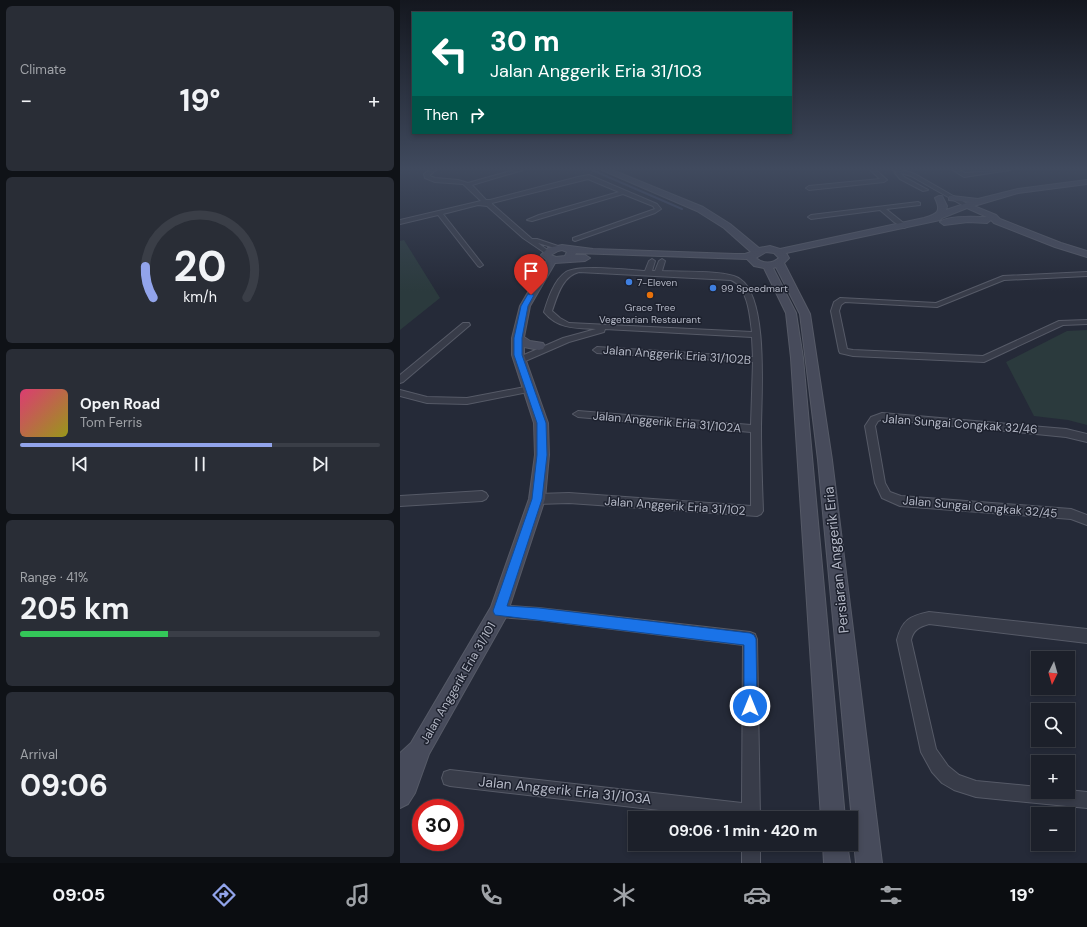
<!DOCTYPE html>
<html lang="en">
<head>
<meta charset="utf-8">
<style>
  :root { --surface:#1c202a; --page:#292d36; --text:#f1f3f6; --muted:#a0a3a8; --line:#3a3e47; --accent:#92a4eb }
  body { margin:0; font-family:"DM Sans",sans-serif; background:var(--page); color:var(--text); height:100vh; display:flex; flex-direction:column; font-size:15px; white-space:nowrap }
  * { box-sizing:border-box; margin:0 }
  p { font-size:13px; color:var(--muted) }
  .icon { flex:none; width:22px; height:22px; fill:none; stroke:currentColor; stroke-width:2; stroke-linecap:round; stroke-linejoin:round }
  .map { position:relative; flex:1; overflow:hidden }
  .drawer { display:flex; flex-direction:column; gap:6px; padding:6px; background:#0f1217; width:400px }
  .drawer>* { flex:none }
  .top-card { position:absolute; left:12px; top:12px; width:380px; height:122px; border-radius:0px; box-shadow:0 2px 6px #0003,0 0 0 1px var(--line); background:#00695c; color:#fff; overflow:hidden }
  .needle { width:26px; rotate:185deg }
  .fabs { position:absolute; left:631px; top:651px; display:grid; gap:8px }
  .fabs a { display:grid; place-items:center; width:44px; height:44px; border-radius:0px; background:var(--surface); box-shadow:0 2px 6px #0003,0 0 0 1px var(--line); font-size:20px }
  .speed { position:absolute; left:12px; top:799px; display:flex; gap:8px; font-size:20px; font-weight:700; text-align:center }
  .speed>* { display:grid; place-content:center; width:52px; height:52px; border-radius:50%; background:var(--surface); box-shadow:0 2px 6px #0003,0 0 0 1px var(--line); line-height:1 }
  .speed .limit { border:6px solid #d22; background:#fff; color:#111 }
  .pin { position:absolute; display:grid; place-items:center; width:34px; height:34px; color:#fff; margin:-41px -17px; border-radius:50% 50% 50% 0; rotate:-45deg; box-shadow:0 0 4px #0007 }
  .pin .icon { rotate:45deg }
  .me { position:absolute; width:44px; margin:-22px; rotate:0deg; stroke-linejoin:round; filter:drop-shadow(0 0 3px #0008) }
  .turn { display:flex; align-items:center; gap:14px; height:84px; padding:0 12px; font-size:18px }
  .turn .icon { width:52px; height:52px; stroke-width:2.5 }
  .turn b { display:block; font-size:28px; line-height:34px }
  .then { display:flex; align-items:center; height:38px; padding:0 12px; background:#0003; gap:8px; font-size:15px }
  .big { font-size:30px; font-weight:700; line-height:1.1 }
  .drawer .card { flex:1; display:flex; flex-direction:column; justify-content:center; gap:6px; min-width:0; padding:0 14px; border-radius:6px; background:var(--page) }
  .drawer .dial { align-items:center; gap:0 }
  .dial svg { height:104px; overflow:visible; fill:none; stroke:var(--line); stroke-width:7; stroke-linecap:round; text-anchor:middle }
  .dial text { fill:var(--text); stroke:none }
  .song { display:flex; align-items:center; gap:12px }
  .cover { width:48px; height:48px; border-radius:6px; background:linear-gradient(135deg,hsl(340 70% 55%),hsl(60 70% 35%)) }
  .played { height:4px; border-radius:2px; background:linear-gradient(90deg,var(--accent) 70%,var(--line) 70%) }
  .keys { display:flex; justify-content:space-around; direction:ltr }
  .heat { display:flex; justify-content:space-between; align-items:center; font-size:22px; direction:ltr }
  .charge { height:6px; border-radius:3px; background:linear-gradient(90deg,#34c759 41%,var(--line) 0) }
  .trip { position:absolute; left:228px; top:811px; width:230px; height:40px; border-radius:0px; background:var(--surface); box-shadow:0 2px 6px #0003,0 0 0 1px var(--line); font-weight:700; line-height:40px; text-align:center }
  .dock { display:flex; height:64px; justify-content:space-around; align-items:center; background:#0b0d11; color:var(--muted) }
  .dock .icon { width:28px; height:28px }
  .dock .on { color:var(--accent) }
  .dock b { font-size:18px; color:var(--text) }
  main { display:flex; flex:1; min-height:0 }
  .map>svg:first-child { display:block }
  .green { fill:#2b3a3d }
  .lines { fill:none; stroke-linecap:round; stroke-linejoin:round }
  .stream { stroke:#3c4560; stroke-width:2 }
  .street-casing { stroke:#565a67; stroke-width:2 }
  .secondary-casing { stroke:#565a67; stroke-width:2 }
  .street { fill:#383c49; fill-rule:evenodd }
  .secondary { fill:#474b5b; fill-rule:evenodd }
  .route { fill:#1a73e8; stroke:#114b97 }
  .shop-dot { fill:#3f7fe0; stroke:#1d212e; stroke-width:1.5 }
  .food-dot { fill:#e8710a; stroke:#1d212e; stroke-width:1.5 }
  .labels { text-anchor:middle; stroke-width:3; stroke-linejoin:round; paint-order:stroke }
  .far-poi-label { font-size:10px; fill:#b3b7c5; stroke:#1d212e; text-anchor:start }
  .street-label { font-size:12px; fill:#b3b7c5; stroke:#1d212e }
  .near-street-label { font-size:14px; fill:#b3b7c5; stroke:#1d212e }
</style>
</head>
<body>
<main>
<section class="drawer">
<div class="card"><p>Climate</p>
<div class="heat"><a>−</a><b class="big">19°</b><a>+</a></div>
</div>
<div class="card dial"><svg viewBox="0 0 100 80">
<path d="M14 69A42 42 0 1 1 86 69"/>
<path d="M14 69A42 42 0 0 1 8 45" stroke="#92a4eb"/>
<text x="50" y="56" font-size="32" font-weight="700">20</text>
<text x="50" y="72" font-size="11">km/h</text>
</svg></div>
<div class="card">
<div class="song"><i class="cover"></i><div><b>Open Road</b><p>Tom Ferris</p></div></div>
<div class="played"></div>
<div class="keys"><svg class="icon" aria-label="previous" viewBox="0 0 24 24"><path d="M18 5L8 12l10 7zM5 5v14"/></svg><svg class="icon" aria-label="pause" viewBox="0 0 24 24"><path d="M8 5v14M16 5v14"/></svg><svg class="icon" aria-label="next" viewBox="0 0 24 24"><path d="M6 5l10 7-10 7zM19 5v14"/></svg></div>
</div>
<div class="card"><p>Range · 41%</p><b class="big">205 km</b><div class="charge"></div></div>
<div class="card"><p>Arrival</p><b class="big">09:06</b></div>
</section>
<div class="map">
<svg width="687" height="863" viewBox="0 0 687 863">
  <rect width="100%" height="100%" fill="#252a38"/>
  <path class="green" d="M 4,240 L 40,298 L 0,330 L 0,241 Z
    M 687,330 L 687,425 L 668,420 L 634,416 L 606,362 L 667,331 Z"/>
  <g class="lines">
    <path class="stream" d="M 192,170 L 282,209"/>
    <g class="street-casing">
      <path id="street" d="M 29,170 L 36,170 L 30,175 L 30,176 L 35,178 L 58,180 L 68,183 L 114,170 L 123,170 L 72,185 L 86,200 L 90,200 L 178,177 L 189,175 L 257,204 L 261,209 L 255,213 L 175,241 L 173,240 L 173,238 L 255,209 L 253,206 L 223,194 L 132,221 L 127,220 L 139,215 L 219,192 L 188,179 L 92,203 L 92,204 L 132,239 L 137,239 L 164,248 L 161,250 L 138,243 L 150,252 L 150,254 L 148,255 L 123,238 L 87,206 L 78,205 L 43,214 L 83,265 L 80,267 L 78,266 L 38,215 L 0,224 L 0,220 L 81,201 L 63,184 L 35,182 L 25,178 L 24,174 Z
        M 470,170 L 476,170 L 487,180 L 484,182 L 409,190 L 406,188 L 409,186 L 480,179 Z
        M 493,170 L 502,170 L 515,174 L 569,205 L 564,206 L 511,176 L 501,173 L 504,177 L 528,190 L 523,191 L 500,179 L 495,173 L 497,172 Z
        M 553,170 L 560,170 L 565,173 L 610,170 L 564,177 Z
        M 518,202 L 520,203 L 520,205 L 486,209 L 506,225 L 506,227 L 504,228 L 494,222 L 480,210 L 411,219 L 408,217 L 411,215 Z
        M 252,259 L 255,261 L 252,271 L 255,271 L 259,261 L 262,259 L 265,261 L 262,271 C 279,272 328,270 340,279 C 369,298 361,397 361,429 C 361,456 362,484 363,511 L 361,514 L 357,516 L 169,503 L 137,504 L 133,502 L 131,499 L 133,496 L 137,494 L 169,493 L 351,506 L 351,432 L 178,417 L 173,414 L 178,411 L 351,425 L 353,362 L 197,353 L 193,350 L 197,347 L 353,357 L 352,337 L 205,329 L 204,332 L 169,342 L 123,362 L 117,362 L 116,360 L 117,358 L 163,338 L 196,329 C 176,328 158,329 144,312 C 148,299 154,280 166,272 C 178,264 229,270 245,271 L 249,261 ZM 179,272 L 331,280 C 348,287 350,316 352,332 L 169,323 L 160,318 L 152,311 C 157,297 162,276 179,272 Z
        M 687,272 L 687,276 L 604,280 L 537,307 L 445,302 L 441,305 L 439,311 L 447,349 L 453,350 L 583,356 L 659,321 L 687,320 L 687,324 L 663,325 L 584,362 L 453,356 L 440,353 L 439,351 L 431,311 L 434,302 L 440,298 L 536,303 L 603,276 Z
        M 63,323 L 69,323 L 70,325 L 3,382 L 0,383 L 0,375 Z
        M 130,386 L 135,389 L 133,391 L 67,404 L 27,403 L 0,396 L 0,390 L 27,397 L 67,398 Z
        M 482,413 L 666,429 L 687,434 L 687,442 L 666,437 L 483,419 L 478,421 L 475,426 L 485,483 L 490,492 L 501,496 L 671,509 L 687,515 L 687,525 L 671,519 L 500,506 L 482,498 L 475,483 L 465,426 L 471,417 Z
        M 82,491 L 86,493 L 88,496 L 86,499 L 82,501 L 0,506 L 0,496 Z
        M 99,605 L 139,608 L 350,632 L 355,634 L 357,639 L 360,818 L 329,818 L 50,786 L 44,784 L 42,778 L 44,772 L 50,770 L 342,803 L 343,645 L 139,620 L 99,617 L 94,616 L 92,611 L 94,606 Z
        M 529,612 L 687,629 L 687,643 L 529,624 C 519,627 513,630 511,640 L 536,749 L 548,766 L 559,775 L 576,781 L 638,787 L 638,792 L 668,792 L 668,790 L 687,792 L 687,808 L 576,797 L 554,790 L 542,783 L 532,772 L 521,752 L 497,640 C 502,620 510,616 529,612 Z
        M 342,844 L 360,844 L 360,863 L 342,863 Z"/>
    </g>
    <g class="secondary-casing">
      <path id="secondary" d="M 202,170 L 212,170 L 303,207 L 330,224 L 359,248 L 370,246 L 380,249 L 524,218 C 537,214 542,212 535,198 L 539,196 L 542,196 L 547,206 L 546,210 L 570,202 L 549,200 L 549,196 L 552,196 L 578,199 L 618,189 L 687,180 L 687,184 L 618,193 L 574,206 L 596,215 L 600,219 L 661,243 L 687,251 L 687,257 L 655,247 L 594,223 L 591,220 L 587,223 L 568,222 L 544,225 L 540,222 C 548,215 576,217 587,217 L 567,208 L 542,218 L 540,220 L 386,253 L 389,258 L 384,263 L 410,314 L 432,460 L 482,863 L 456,863 L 418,460 L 400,314 L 376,267 L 373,268 L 396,313 L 403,358 L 445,818 L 421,818 L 391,358 L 386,313 L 364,268 L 354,266 L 347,259 L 176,253 L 175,255 L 185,255 L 190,258 L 185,261 L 155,263 L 130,306 L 124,337 L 130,341 L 143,343 L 145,346 L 143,349 L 139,350 L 124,347 L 124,355 L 148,423 L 149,455 L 145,499 L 106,617 L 29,754 L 15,793 L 8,804 L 0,808 L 0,753 L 11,743 L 91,607 L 129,499 L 135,455 L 134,423 L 112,355 L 112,338 L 120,306 L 147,260 L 141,255 L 148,248 L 162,245 L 193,249 L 335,254 L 345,254 L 351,252 L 324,228 L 297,211 ZM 162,250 L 167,252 L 165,256 L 156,257 L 151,255 L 158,251 ZM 366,252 L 374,253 L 379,258 C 372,264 363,264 356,258 Z
        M 423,844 L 447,844 L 450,863 L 424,863 Z"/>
    </g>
    <use href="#street" class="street"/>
    <use href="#secondary" class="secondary"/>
  </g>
  <linearGradient id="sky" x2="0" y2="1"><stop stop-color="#14171f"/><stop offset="0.58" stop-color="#404a5e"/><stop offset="1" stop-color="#404a5e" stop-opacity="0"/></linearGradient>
  <rect width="687" height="291" fill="url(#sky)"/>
  <path class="route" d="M 128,294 L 134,295 L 128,306 L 122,338 L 122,355 L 146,423 L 147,455 L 142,499 L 107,606 L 139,608 L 350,633 L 354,635 L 356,639 L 357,706 L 355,711 L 350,713 L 346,711 L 344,706 L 344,645 L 95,615 L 93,611 L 132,499 L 137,455 L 137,423 L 114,355 L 114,338 L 121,306 Z"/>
  <g class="shop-dot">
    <circle cx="229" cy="282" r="4"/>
    <circle cx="313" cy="288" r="4"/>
  </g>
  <circle class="food-dot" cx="250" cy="295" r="4"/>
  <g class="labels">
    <g class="far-poi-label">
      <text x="237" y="286">7-Eleven</text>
      <text x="321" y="292">99 Speedmart</text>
      <text x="250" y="311" text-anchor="middle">Grace Tree<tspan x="250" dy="12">Vegetarian Restaurant</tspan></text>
    </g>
    <g class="street-label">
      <text transform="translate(277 355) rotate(4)" y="4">Jalan Anggerik Eria 31/102B</text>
      <text transform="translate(267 422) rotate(5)" y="4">Jalan Anggerik Eria 31/102A</text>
      <text transform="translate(560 424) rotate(4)" y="4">Jalan Sungai Congkak 32/46</text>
      <text transform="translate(275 506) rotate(4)" y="4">Jalan Anggerik Eria 31/102</text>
      <text transform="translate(580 507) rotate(5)" y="4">Jalan Sungai Congkak 32/45</text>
      <text transform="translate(58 683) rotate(-60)" y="4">Jalan Anggerik Eria 31/101</text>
    </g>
    <g class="near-street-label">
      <text transform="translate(436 560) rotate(-96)" y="5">Persiaran Anggerik Eria</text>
      <text transform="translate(165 790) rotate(6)" y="5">Jalan Anggerik Eria 31/103A</text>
    </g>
  </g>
</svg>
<div class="fabs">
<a><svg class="needle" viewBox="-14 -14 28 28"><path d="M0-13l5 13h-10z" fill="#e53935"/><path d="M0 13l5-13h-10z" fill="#a0a3a8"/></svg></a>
<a><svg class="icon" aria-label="search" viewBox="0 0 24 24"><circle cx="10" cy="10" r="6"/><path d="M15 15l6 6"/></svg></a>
<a>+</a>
<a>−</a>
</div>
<div class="speed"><div class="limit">30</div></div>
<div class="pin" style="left:131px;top:295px;background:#d93025"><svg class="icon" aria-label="arrive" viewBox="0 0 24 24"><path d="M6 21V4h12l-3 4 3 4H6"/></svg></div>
<svg class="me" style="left:350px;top:706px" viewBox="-20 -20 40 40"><circle r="17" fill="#1a73e8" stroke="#fff" stroke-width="3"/><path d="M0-11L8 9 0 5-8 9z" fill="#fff"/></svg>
<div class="trip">09:06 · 1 min · 420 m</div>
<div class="top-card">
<div class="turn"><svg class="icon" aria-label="left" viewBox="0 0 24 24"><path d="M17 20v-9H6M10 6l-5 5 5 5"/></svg><div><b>30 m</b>Jalan Anggerik Eria 31/103</div></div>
<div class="then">Then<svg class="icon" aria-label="right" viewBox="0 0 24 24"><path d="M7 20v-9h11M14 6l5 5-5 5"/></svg></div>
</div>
</div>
</main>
<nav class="dock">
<b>09:05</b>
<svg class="icon on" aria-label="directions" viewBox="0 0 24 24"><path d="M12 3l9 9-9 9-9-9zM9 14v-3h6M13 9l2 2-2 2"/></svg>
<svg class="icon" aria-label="music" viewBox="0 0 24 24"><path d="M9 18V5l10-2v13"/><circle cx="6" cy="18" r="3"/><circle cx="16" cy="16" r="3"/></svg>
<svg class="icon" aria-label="phone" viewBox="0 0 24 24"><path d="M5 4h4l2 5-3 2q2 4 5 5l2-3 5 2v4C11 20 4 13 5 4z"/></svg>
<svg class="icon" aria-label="climate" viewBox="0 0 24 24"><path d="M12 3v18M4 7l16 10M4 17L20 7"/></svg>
<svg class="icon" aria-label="car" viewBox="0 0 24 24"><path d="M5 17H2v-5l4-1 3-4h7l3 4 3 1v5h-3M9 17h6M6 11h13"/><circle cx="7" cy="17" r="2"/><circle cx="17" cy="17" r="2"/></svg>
<svg class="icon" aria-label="filters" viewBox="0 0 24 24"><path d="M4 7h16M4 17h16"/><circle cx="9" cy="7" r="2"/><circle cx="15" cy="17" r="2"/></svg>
<b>19°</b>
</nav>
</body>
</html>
